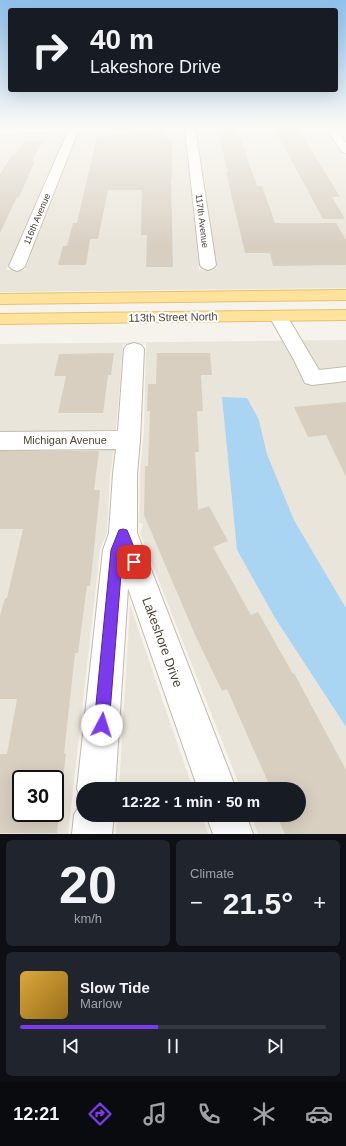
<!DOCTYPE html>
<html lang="en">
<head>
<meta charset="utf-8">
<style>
  :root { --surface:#171b24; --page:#20242c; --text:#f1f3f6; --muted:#9ea1a6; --line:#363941; --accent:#7c3aed }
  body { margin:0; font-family:Helvetica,sans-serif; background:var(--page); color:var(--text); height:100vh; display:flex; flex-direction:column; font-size:15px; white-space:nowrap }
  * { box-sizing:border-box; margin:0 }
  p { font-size:13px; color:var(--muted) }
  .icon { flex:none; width:22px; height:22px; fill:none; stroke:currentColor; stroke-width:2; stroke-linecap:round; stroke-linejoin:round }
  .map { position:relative; height:834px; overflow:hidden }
  .panel { display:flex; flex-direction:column; gap:6px; padding:6px; background:#0d0f14; flex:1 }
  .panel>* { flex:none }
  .banner { position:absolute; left:8px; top:8px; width:330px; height:84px; border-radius:4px; box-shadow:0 4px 16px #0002; background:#171b24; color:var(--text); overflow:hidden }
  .speed { position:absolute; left:12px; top:770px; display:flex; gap:8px; font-size:20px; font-weight:700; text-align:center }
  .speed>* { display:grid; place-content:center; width:52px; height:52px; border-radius:50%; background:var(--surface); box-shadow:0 4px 16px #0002; line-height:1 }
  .speed .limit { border:2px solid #111; border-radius:6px; background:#fff; color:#111 }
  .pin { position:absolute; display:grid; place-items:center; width:34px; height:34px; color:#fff; margin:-17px; border-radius:8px; box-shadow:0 2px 6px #0006 }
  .me { position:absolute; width:44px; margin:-22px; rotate:5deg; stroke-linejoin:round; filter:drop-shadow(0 0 3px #0008) }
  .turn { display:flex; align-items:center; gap:14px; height:84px; padding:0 16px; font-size:18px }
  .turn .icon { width:52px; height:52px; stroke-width:2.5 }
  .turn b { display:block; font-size:28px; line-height:34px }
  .big { font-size:30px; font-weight:700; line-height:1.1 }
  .panel .tile { flex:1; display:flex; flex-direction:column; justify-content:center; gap:6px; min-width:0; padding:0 14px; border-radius:6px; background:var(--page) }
  .panel .dial { align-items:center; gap:0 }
  .dial b { font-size:52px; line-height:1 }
  .song { display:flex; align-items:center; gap:12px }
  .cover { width:48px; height:48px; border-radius:6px; background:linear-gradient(135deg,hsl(40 70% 55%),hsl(40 70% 35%)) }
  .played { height:4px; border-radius:2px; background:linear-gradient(90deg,var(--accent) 45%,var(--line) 45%) }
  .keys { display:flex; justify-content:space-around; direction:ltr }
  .heat { display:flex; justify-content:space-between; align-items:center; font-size:22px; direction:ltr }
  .panel .tiles { flex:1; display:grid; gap:6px; grid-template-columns:1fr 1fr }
  .tile:last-child { grid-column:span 2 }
  .trip { position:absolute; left:76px; top:782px; width:230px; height:40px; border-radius:20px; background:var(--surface); box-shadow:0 4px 16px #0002; font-weight:700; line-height:40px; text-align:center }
  .tabs { display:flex; height:64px; justify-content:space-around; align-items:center; background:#090b0e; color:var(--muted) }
  .tabs .icon { width:28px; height:28px }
  .tabs .current { color:var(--accent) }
  .tabs b { font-size:18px; color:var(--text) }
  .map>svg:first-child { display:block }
  .residential { fill:#eae5da; fill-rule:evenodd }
  .water { fill:#a9d4f2 }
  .building { fill:#d8cfc1 }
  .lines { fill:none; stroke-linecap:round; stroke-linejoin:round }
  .minor-casing { stroke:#c2bbae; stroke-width:2 }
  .major-casing { stroke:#e6c16a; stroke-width:2 }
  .minor { fill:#fff; fill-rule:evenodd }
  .major { fill:#ffe39c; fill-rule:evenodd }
  .route { fill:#7c3aed; stroke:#51269a }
  .labels { text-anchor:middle; stroke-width:4; stroke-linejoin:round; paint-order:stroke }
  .far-street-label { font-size:9px; fill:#4b4439; stroke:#fff }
  .street-label { font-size:11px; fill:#4b4439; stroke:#fff }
  .near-street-label { font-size:13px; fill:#4b4439; stroke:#fff }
</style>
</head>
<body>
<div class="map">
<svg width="346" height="834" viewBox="0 0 346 834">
  <rect width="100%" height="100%" fill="#f6f3ec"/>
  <path class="residential" d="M 104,128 L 185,128 L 199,270 L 217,269 L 196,128 L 324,128 L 346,159 L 346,288 L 0,292 L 0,133 L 67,131 L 6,270 L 25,270 L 79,130 Z
    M 346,340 L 346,608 L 294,520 L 267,454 L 259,420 L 237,550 L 275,618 L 346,727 L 346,834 L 258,834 L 251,815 L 299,815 L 299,789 L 241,789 L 140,533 L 143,524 L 139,523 L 140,474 L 144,430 L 146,343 L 123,344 L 116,431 L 0,432 L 0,344 Z
    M 114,449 L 110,475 L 107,532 L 100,550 L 68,834 L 0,834 L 0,450 ZM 21,779 L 55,779 L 55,813 L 21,813 Z
    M 130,605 L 193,789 L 119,789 Z
    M 117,815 L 202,815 L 208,834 L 116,834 Z"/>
  <path class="water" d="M 222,397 L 247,398 L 259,420 L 267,454 L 294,520 L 346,608 L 346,727 L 275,618 L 237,550 Z"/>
  <path class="building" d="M 274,128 L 298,128 L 340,197 L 332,197 L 345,219 L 323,219 Z
    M 217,129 L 237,129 L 257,186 L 262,186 L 275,223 L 336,223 L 346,240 L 346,265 L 273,266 L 270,253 L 245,253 L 226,172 L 228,172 Z
    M 159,130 L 172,143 L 172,180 L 171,180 L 173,267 L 146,267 L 147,235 L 141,235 L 142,190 L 108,190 L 98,239 L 90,239 L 86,265 L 58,265 L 63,246 L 67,246 L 73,223 L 77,223 L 96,140 L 114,134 L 118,135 Z
    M 24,141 L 43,141 L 32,161 L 35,161 L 19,197 L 17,197 L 0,233 L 0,174 L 13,154 L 16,154 Z
    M 114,353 L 111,375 L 108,375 L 103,413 L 58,413 L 66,376 L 54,376 L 59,354 Z
    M 157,353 L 210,353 L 212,375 L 201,375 L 203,411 L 197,411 L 199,452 L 195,452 L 198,510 L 209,506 L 228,541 L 213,547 L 251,615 L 258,612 L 293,674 L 294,673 L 346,770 L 346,834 L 285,834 L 276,815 L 299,815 L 299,789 L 271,789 L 227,689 L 222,691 L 196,637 L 144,515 L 145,466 L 148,466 L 150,411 L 147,411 L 148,384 L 156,384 Z
    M 346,402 L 346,477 L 326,435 L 308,437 L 294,407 Z
    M 0,451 L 99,451 L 94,490 L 100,490 L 95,540 L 90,586 L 87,586 L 78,653 L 75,653 L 64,754 L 66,753 L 63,779 L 21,779 L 21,813 L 59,813 L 57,833 L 0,833 L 0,754 L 7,754 L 17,699 L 0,699 L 0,616 L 5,598 L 7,598 L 23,529 L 0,529 Z"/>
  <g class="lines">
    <g class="minor-casing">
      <path id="minor" d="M 0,128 L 87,128 L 86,130 L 78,131 L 25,266 L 22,269 L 17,271 L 12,269 L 9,266 L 68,131 L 0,134 Z
        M 185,128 L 195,128 L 216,265 L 213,268 L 208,270 L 203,268 L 200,265 Z
        M 326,128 L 335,128 L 346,143 L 346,153 L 342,152 Z
        M 278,311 L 284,312 L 287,316 L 319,370 L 346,367 L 346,381 L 312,385 L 305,383 L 294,360 L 269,316 L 272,312 Z
        M 134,343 L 141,345 L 144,349 L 140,440 L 137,474 L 137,533 L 236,789 L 198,789 L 128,588 L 115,789 L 83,789 L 83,815 L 114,815 L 112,834 L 72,834 L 74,815 L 82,800 L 77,789 L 103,550 L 109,533 L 113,474 L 116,449 L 0,450 L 0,432 L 118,431 L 124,349 L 127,345 Z
        M 206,815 L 246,815 L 253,834 L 213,834 Z"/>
    </g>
    <g class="major-casing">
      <path id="major" d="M 346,290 L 346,300 L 0,304 L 0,294 Z
        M 346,310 L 346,320 L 0,324 L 0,314 Z"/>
    </g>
    <use href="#minor" class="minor"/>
    <use href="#major" class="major"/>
  </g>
  <linearGradient id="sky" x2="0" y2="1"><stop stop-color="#8fc1ec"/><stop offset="0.52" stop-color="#fbfaf6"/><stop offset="1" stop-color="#fbfaf6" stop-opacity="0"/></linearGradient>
  <rect width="346" height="245" fill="url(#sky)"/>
  <path class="route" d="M 123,529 L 127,530 L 140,562 L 138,566 L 134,567 L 130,566 L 123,549 L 109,725 L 107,731 L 102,733 L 96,731 L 94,725 L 111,550 L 119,530 Z"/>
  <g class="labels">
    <g class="far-street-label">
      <text transform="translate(37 219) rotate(-67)" y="3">116th Avenue</text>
      <text transform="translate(202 221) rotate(83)" y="3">117th Avenue</text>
    </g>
    <g class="street-label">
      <text transform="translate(173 317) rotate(-1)" y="4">113th Street North</text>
      <text x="65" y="444">Michigan Avenue</text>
    </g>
    <g class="near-street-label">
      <text transform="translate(163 642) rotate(70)" y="5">Lakeshore Drive</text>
    </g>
  </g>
</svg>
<div class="speed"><div class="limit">30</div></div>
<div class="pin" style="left:134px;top:562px;background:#d93025"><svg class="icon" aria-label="arrive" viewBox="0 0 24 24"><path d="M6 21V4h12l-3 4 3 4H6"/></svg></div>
<svg class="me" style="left:102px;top:725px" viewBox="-20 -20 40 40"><circle r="19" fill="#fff"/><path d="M0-13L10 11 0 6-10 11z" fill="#7c3aed"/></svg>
<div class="trip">12:22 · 1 min · 50 m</div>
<div class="banner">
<div class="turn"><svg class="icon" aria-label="right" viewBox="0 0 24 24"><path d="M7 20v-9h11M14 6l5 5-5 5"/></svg><div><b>40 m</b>Lakeshore Drive</div></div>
</div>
</div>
<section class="panel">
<div class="tiles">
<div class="tile dial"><b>20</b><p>km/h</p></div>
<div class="tile"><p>Climate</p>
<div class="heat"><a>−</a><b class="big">21.5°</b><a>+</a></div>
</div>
<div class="tile">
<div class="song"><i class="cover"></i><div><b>Slow Tide</b><p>Marlow</p></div></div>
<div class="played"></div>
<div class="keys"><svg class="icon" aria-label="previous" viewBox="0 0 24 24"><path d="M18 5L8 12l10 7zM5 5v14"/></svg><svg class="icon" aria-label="pause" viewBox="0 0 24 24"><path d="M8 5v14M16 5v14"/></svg><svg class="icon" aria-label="next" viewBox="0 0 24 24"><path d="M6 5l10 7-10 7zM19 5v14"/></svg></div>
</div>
</div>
</section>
<nav class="tabs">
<b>12:21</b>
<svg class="icon current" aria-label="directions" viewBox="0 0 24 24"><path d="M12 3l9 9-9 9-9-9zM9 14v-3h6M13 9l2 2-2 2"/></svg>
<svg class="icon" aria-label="music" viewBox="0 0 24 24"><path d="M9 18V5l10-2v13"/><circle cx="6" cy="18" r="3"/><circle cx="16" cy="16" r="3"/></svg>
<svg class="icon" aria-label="phone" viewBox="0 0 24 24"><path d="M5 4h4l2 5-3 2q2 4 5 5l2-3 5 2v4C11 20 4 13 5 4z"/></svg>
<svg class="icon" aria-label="climate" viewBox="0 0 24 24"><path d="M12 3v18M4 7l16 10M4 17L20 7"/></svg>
<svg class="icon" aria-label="car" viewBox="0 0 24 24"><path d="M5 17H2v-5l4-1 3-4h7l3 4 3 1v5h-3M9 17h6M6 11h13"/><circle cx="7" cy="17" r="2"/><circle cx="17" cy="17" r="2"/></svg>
</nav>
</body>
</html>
